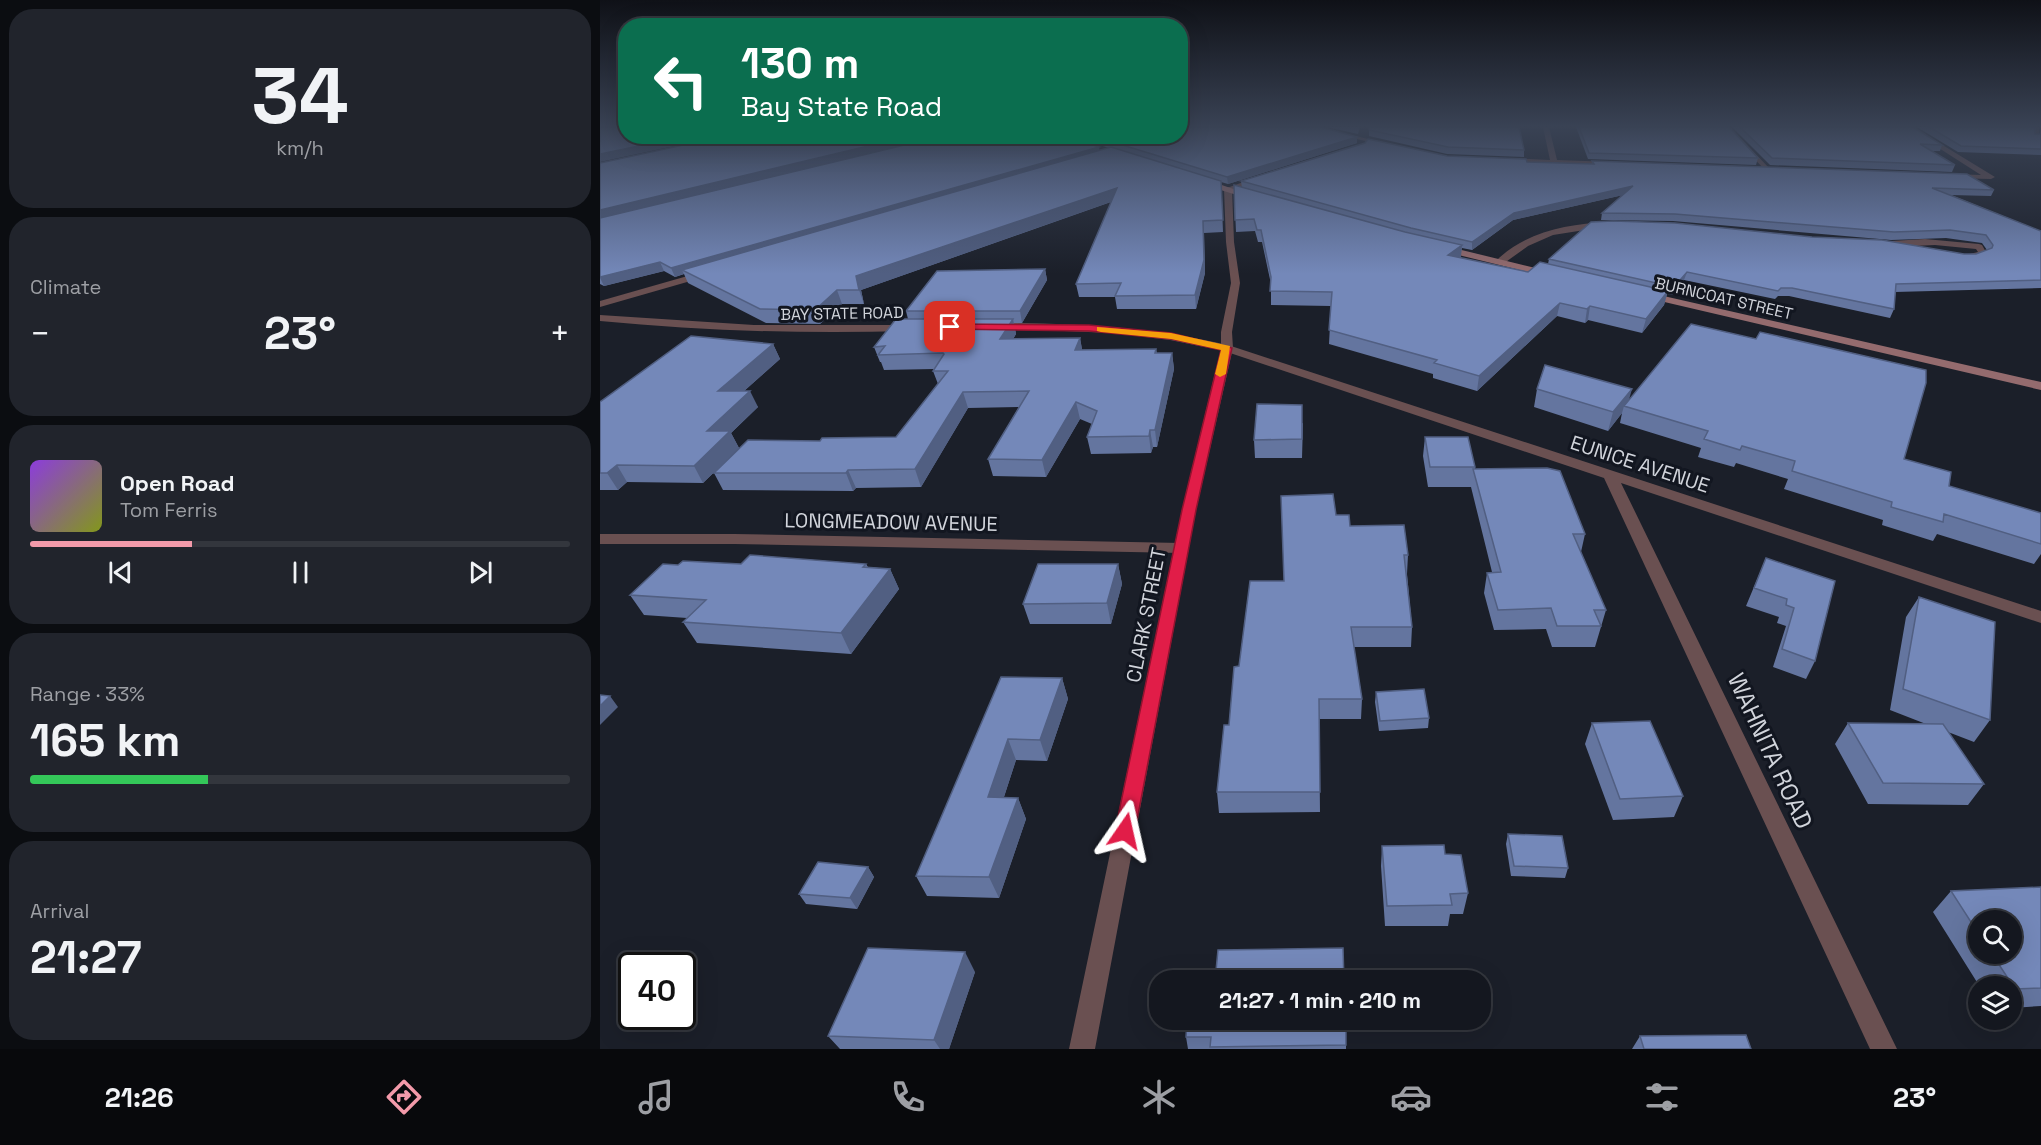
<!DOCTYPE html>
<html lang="en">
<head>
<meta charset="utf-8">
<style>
  :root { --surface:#14171f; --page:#21242c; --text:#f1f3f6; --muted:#9d9fa4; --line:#33363d; --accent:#f39aaa }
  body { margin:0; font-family:"Space Grotesk",sans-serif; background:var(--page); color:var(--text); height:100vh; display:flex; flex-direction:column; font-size:22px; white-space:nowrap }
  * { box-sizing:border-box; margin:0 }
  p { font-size:20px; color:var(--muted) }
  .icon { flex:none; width:33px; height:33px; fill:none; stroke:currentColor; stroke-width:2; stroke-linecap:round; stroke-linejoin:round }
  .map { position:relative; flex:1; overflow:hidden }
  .side { display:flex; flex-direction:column; gap:9px; padding:9px; background:#0b0d11; width:600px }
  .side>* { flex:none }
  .banner { position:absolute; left:18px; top:18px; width:570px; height:126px; border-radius:24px; box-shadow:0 6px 24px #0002,0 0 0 2px var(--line); background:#0b6e4f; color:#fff; overflow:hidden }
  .controls { position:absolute; left:1368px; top:910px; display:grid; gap:12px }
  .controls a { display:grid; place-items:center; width:54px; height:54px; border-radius:50%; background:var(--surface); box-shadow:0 6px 24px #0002,0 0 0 2px var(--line); font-size:30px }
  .speed { position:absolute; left:18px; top:952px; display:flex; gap:12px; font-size:30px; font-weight:700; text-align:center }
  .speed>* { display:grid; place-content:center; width:78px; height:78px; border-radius:50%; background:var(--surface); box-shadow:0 6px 24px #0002,0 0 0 2px var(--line); line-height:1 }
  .speed .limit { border:3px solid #111; border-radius:9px; background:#fff; color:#111 }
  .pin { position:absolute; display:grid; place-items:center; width:51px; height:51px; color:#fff; margin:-26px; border-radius:12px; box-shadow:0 3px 9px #0006 }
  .me { position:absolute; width:66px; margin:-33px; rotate:11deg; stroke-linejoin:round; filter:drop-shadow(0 0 4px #0008) }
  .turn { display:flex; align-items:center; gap:21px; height:126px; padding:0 24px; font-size:27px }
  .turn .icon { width:78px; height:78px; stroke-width:2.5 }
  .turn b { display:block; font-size:42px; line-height:51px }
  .big { font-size:45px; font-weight:600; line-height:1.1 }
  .side .tile { flex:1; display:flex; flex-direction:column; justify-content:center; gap:9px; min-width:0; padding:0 21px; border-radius:24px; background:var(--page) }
  .side .dial { align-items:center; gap:0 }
  .dial b { font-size:78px; line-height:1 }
  .song { display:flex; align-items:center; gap:18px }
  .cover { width:72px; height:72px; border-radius:9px; background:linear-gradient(135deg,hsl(270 70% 55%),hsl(70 70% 35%)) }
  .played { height:6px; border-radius:3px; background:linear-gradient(90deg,var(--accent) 30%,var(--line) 30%) }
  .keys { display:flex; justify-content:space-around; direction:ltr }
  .heat { display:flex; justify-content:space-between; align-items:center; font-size:33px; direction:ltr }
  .charge { height:9px; border-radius:4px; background:linear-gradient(90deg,#34c759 33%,var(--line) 0) }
  .trip { position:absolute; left:549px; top:970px; width:342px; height:60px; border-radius:24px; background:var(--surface); box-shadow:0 6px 24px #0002,0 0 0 2px var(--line); font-weight:600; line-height:60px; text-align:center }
  .dock { display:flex; height:96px; justify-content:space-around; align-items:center; background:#08090c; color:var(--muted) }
  .dock .icon { width:42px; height:42px }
  .dock .current { color:var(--accent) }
  .dock b { font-size:27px; color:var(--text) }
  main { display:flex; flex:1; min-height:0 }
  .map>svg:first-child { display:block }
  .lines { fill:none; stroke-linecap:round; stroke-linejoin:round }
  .minor { fill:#6a5051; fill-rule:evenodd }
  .tertiary { fill:#6a5051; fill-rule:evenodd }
  .secondary { fill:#946b6e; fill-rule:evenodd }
  .wall { fill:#64759f; fill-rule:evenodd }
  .shaded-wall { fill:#515f82 }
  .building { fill:#7488b9; stroke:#515f82; stroke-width:1.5 }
  .route { fill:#e11d48; stroke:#92132f; stroke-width:1.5 }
  .slow { fill:#f59e0b }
  .labels { text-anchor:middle; stroke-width:6; stroke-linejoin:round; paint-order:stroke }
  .far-street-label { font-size:16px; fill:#d1d4db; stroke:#121620 }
  .street-label { font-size:20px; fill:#d1d4db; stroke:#121620 }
  .near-street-label { font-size:24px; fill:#d1d4db; stroke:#121620 }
</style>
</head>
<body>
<main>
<section class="side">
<div class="tile dial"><b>34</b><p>km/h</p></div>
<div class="tile"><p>Climate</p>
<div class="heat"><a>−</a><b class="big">23°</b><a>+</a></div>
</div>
<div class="tile">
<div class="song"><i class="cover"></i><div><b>Open Road</b><p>Tom Ferris</p></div></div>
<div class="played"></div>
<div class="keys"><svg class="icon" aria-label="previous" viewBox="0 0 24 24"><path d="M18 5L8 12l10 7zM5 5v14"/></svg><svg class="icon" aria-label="pause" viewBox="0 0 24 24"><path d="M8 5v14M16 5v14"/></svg><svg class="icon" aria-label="next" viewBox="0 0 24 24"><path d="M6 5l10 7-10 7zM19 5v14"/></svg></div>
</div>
<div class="tile"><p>Range · 33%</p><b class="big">165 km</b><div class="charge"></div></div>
<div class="tile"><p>Arrival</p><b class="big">21:27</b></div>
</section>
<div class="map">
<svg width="1441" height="1049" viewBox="0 0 1441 1049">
  <rect width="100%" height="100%" fill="#1b1f29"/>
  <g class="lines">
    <path class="minor" d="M 707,127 L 718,127 L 789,144 L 786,146 Z
      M 943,127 L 949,127 L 957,160 L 1013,162 L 1016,164 L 1013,166 L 906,161 L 908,158 L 950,160 Z
      M 1124,127 L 1130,127 L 1169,168 L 1169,170 L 1165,170 Z
      M 1306,127 L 1313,127 L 1395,177 L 1391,179 L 1349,178 L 1352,174 L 1381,175 Z
      M 1433,127 L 1439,127 L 1439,139 L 1434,138 Z
      M 660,176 L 663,180 L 628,191 L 624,189 Z
      M 1007,222 L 1010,222 L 1010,226 L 953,235 L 928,246 L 903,264 L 895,262 C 924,232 967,224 1007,222 Z
      M 1325,239 L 1379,244 L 1382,245 L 1387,254 L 1368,260 L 1365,259 L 1365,255 L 1378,252 L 1376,249 L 1335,245 L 1291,247 L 1287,244 L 1291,241 Z
      M 105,271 L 110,274 L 108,276 L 0,307 L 0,301 Z
      M 0,315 L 154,325 L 309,325 L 314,328 L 309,331 C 206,334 103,331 0,321 Z
      M 395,323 C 474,323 553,327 631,346 L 1441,611 L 1441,623 L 1021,483 L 1297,1049 L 1270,1049 L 1004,478 L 624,351 L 570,340 L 512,333 L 391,328 L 391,324 Z
      M 0,534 L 134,534 L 581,543 L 589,548 L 581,553 L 134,544 L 0,544 Z"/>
    <path class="tertiary" d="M 628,187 L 632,189 L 634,242 L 640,283 L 632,332 L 633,348 L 596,510 L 495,1049 L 469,1049 L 582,510 L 621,348 L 621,332 L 631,283 L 626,242 L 624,189 Z"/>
    <path class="secondary" d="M 601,180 L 607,180 L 657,197 L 650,199 L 601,184 Z
      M 841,245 L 952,272 L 954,274 L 949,277 L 838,250 L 837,248 Z
      M 1046,292 L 1441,382 L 1441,390 L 1043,297 L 1041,295 Z"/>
  </g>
  <path class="wall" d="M 727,127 L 760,127 L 758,134 Z
    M 976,127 L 1129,127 L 1158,158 L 1156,165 L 988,159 Z
    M 1132,127 L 1313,127 L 1342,145 L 1340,151 L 1331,151 L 1355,165 L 1352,172 L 1170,165 Z
    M 1317,127 L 1435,127 L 1435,134 L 1440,134 L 1441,127 L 1441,155 L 1358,152 Z
    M 769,130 L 924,150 L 924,157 L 847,154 L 769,136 Z
    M 125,136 L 339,136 L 92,196 L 500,150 L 509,148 L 472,136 L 757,137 L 757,143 L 628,184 L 621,182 L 623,232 L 604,233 L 605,273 L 596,309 L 517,309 L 515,297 L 479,297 L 476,284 L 511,202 L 261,290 L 264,304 L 242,304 L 220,324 L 166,323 L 88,283 L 84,274 L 75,277 L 64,271 L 4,286 L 0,284 L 0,163 Z
    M 847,156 L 927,162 L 992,164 L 992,161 L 1394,190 L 1391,196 L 1351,195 L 1441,231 L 1441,288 L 1295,292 L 1294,309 L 1290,318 L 1189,296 L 1178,296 L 1175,299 L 1084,280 L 1072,295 L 1067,294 L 1064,305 L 1042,333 L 988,320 L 985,323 L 957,316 L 877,391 L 833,378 L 833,374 L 729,344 L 731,306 L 671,305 L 671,284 L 662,242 L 658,242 L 655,231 L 636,232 L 634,185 L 642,188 L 641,181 ZM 1023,195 L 1002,213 L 1001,220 L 1073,221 L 1291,240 L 1346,238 L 1382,243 L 1387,250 L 1376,254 L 949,259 L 948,264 L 928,272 L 860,258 L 862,248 L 872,250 L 913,220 Z
    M 445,269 L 447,280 L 422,323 L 414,323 L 416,334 L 413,339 L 480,338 L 482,350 L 556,349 L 557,353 L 572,353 L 574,369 L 557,447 L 553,447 L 551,453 L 491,454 L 487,437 L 492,424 L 480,419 L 446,477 L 393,476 L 388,459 L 419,407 L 368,408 L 321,487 L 256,488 L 253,491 L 123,490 L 114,473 L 220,441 L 296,437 L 338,384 L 333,371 L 334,369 L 284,370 L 281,362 L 280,362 L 274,347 L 308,319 L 306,311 Z
    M 173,344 L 180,359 L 144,391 L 158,407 L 131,433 L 139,448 L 103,483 L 27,482 L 18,490 L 0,490 L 0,402 Z
    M 937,389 L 1029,400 L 1304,459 L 1349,486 L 1441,513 L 1441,554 L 1434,564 L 1337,534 L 1333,541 L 1282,525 L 1283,520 L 1184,489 L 1188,479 L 1136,463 L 1134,467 L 1098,457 L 1101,448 L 1020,423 L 1022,413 L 1008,431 L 934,407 Z
    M 703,423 L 702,458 L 655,458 L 654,440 Z
    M 825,437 L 875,467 L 875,469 L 985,534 L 981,552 L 1006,610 L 995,647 L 952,647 L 946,629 L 894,630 L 884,593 L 887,573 L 892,572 L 871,487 L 828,487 L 823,456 Z
    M 736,515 L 750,526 L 808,555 L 807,574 L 812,627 L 811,647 L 754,647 L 762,699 L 761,719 L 719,719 L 720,812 L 619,813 L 617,792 L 639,666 L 684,581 Z
    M 1166,558 L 1235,581 L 1215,661 L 1206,679 L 1173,667 L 1186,626 L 1177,623 L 1179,617 L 1146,606 Z
    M 266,564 L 268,567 L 290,569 L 299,589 L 251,654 L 97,643 L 83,622 L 87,618 L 44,615 L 30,595 L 78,565 Z
    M 518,564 L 522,584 L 511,624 L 430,624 L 423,604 Z
    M 1319,597 L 1390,720 L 1374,742 L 1348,732 L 1384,784 L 1368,805 L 1268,804 L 1235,744 L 1248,723 L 1326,724 L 1290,710 L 1306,617 Z
    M 401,677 L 462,678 L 468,699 L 447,761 L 416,760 L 404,797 L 418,798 L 426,819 L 399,898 L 327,896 L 316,876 Z
    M 776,692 L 829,718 L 828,728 L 779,731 L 775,702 Z
    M 992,723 L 1083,796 L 1074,817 L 1013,820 L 985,744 Z
    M 908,834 L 968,868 L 965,878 L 911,876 L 906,844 Z
    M 782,846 L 845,854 L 868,893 L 863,914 L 850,914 L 848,926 L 785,926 L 781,866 Z
    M 268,867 L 274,877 L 257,909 L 206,904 L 199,894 Z
    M 1441,887 L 1441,1006 L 1412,1008 L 1412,987 L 1380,987 L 1333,912 L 1351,891 ZM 1378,921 L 1412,954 L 1378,954 Z
    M 375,972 L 349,1049 L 240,1049 L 228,1036 Z
    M 746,1020 L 746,1049 L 588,1049 L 586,1037 Z
    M 1040,1036 L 1151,1049 L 1032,1049 Z"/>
  <path class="shaded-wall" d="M 87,136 L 121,136 L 0,162 L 0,154 Z
    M 310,136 L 339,136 L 0,219 L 0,210 Z
    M 757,137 L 757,143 L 628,184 L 627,177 Z
    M 499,147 L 500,154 L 82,270 L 84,274 L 75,277 L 71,268 Z
    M 1033,186 L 1032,193 L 913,220 L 872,250 L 872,242 L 914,213 Z
    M 517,188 L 519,199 L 261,290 L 264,304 L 259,290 L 256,276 Z
    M 603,221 L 605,273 L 596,309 L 595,295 Z
    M 862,245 L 861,257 L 846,268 L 848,255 Z
    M 60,262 L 64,271 L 4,286 L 0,278 L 0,277 Z
    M 445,269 L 447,280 L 422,323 L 420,311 Z
    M 1087,272 L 1084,280 L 1072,295 L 1074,287 Z
    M 237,290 L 242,304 L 220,324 L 215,310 Z
    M 1068,291 L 1064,305 L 1042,333 L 1046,319 Z
    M 960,303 L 957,316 L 877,391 L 879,376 Z
    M 990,306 L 988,320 L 985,323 L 987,309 Z
    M 413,319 L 416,334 L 404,355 L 400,339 Z
    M 480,338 L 483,354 L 475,350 Z
    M 173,344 L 180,359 L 126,407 L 118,391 Z
    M 572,353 L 574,369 L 557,447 L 555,430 Z
    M 1032,389 L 1027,407 L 1024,406 L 1022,413 L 1008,431 L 1013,412 Z
    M 150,391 L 158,407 L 131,433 L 139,448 L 103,483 L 94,466 L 107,431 Z
    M 363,392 L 368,408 L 321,487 L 315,469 Z
    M 476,402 L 480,419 L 446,477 L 442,460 Z
    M 550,430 L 553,447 L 551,453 L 549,436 Z
    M 17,465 L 27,482 L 18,490 L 7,473 Z
    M 248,470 L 256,488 L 253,491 L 246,473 Z
    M 518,564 L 522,584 L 511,624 L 507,603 Z
    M 290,569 L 299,589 L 251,654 L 241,633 Z
    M 462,678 L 468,699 L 447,761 L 440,740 Z
    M 10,696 L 18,707 L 0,725 L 0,706 Z
    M 408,739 L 416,760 L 397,818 L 388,797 Z
    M 418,798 L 426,819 L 399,898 L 389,877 Z
    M 268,867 L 274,877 L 257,909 L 250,898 Z
    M 365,952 L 375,972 L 349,1049 L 340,1049 L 334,1040 Z"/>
  <path class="building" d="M 0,127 L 26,127 L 26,136 L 87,136 L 0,154 Z
    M 580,127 L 721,127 L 757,137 L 627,177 L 493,136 L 580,136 Z
    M 769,127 L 919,127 L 924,150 L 848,147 L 769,130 Z
    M 979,127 L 1129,127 L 1158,158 L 989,153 Z
    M 1140,127 L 1313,127 L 1342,145 L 1320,144 L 1355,165 L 1172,158 Z
    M 1329,127 L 1435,127 L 1435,134 L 1441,134 L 1441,149 L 1361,146 Z
    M 125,136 L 310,136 L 0,210 L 0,163 Z
    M 342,136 L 465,136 L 499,147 L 71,268 L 60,262 L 0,277 L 0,218 Z
    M 768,139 L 847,156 L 926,159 L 927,162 L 994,164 L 992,161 L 1367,174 L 1394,190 L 1332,188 L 1441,231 L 1441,280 L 1296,284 L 1294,309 L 1192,288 L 1181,288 L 1178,291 L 1087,272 L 1074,287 L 949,259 L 991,222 L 1013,221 L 1075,223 L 1212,237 L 1282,240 L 1364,254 L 1376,254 L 1392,248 L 1393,245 L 1386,235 L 1350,230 L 1294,232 L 1075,214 L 1002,213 L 1033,186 L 914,213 L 872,242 L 811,228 L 641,181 L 765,143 Z
    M 511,147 L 621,181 L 623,220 L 603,221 L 604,260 L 595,295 L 515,296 L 521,283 L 476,284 L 517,188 L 256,276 L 259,290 L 237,290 L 215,310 L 160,309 L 82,270 Z
    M 634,185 L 805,232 L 862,245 L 848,255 L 928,272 L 940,262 L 1068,291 L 1046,319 L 990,306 L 987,309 L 960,303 L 879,376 L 834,363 L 837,360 L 729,330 L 732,292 L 670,291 L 671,277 L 661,230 L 657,230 L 654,219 L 635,220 Z
    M 445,269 L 420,311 L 306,311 L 337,271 Z
    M 296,319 L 413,319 L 400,339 L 480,338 L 475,350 L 556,349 L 555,353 L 572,353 L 555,430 L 550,430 L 549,436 L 487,437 L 497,411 L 476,402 L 442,460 L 388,459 L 429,391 L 363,392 L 315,469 L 248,470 L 246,473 L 114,473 L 148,440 L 220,441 L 222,438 L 296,437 L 348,371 L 333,371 L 344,354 L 343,353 L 278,355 L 285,346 L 274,347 Z
    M 1091,324 L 1156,339 L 1160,332 L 1326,370 L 1326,383 L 1304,459 L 1351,472 L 1349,486 L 1441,513 L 1441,544 L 1344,514 L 1343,522 L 1291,507 L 1292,502 L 1192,471 L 1195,461 L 1142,446 L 1140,450 L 1104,439 L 1108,431 L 1024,406 Z
    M 91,336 L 173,344 L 118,391 L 150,391 L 107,431 L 130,431 L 94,466 L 17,465 L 7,473 L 0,473 L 0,402 Z
    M 945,365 L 1032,389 L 1013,412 L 937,389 Z
    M 657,404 L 702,405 L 702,439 L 654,440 Z
    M 825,437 L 868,437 L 875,467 L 830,467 Z
    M 947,468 L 960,471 L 985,534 L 973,534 L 1006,610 L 994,610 L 1001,626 L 957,626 L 951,608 L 898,610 L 887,573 L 901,572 L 873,469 Z
    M 733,494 L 736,515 L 749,515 L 750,526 L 804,525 L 808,555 L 804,555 L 812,627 L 751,627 L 762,699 L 719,699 L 720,792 L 617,792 L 624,725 L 629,725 L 634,667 L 639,666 L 650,581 L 684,581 L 681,496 Z
    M 150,555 L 266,564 L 263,567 L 290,569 L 241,633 L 83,622 L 106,600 L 30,595 L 63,564 L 78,565 L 83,561 L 141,564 Z
    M 1166,558 L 1235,581 L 1215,661 L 1182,649 L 1194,608 L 1186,605 L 1187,599 L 1154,588 Z
    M 438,564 L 518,564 L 507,603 L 423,604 Z
    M 1319,597 L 1395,622 L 1390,720 L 1303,689 Z
    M 401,677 L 462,678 L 440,740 L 408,739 L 388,797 L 418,798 L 389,877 L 316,876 Z
    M 824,689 L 829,718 L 780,721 L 776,692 Z
    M 0,695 L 10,696 L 0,706 Z
    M 1050,721 L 1083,796 L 1020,799 L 992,723 Z
    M 1248,723 L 1343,724 L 1384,784 L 1283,783 Z
    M 908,834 L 962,836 L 968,868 L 914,866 Z
    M 844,845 L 845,854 L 861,855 L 868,893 L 850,894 L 852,905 L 787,906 L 782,846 Z
    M 218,862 L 268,867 L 250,898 L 199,894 Z
    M 1441,887 L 1441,988 L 1415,989 L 1392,954 L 1412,954 L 1412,921 L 1378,921 L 1378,933 L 1351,891 Z
    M 268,948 L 365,952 L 334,1040 L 228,1036 Z
    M 743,948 L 744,981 L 615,981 L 618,950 Z
    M 587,1020 L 746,1020 L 746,1045 L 610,1047 L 611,1037 L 586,1037 Z
    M 1146,1035 L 1151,1049 L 1044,1049 L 1040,1036 Z"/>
  <linearGradient id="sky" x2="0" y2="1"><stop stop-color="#0f1117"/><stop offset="0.46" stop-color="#394254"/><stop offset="1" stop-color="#394254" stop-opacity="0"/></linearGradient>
  <rect width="1441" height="274" fill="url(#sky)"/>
  <path class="route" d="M 350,324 L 489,325 L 571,333 L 632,348 L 596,510 L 535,831 L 532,837 L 525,840 L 518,837 L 515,831 L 582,510 L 621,350 L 571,339 L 489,331 L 347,329 L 347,325 Z"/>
  <path class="slow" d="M 497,327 L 571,333 L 630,346 L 626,374 L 620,377 L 615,374 L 621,350 L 571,339 L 501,332 L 497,331 Z"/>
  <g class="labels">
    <g class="far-street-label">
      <text transform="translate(1124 298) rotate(13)" y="6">BURNCOAT STREET</text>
      <text transform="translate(242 313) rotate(-1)" y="6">BAY STATE ROAD</text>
    </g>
    <g class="street-label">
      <text transform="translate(1040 464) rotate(18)" y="7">EUNICE AVENUE</text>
      <text transform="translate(291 522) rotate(1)" y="7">LONGMEADOW AVENUE</text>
      <text transform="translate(546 615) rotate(-79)" y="7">CLARK STREET</text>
    </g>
    <g class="near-street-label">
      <text transform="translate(1170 751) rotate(65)" y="8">WAHNITA ROAD</text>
    </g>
  </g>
</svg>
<div class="controls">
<a><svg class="icon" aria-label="search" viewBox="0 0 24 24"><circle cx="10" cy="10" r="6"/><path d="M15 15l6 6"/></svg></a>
<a><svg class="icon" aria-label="layers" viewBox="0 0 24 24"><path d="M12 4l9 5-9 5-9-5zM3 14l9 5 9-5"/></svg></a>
</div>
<div class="speed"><div class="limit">40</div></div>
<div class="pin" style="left:350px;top:327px;background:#d93025"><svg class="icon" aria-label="arrive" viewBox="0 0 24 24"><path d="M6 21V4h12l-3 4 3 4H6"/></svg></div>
<svg class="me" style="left:525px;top:831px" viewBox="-20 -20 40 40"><path d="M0-17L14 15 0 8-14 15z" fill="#e11d48" stroke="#fff" stroke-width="4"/></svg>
<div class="trip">21:27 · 1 min · 210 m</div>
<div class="banner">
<div class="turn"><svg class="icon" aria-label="left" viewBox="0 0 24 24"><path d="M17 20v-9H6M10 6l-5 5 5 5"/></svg><div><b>130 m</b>Bay State Road</div></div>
</div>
</div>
</main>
<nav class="dock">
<b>21:26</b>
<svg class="icon current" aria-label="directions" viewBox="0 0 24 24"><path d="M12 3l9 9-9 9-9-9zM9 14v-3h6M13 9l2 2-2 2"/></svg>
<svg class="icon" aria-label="music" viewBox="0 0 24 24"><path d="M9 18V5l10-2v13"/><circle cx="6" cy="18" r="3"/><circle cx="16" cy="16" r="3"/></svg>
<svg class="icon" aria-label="phone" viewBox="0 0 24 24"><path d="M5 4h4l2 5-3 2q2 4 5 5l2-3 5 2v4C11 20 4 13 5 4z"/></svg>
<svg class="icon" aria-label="climate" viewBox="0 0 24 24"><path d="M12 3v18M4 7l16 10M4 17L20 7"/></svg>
<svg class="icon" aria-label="car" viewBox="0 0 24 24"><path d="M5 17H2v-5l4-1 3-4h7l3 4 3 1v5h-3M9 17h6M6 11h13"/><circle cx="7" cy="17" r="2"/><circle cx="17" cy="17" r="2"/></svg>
<svg class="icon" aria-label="filters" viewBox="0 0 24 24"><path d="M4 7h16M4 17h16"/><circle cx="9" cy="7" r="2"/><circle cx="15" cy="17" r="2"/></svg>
<b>23°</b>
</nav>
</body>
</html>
